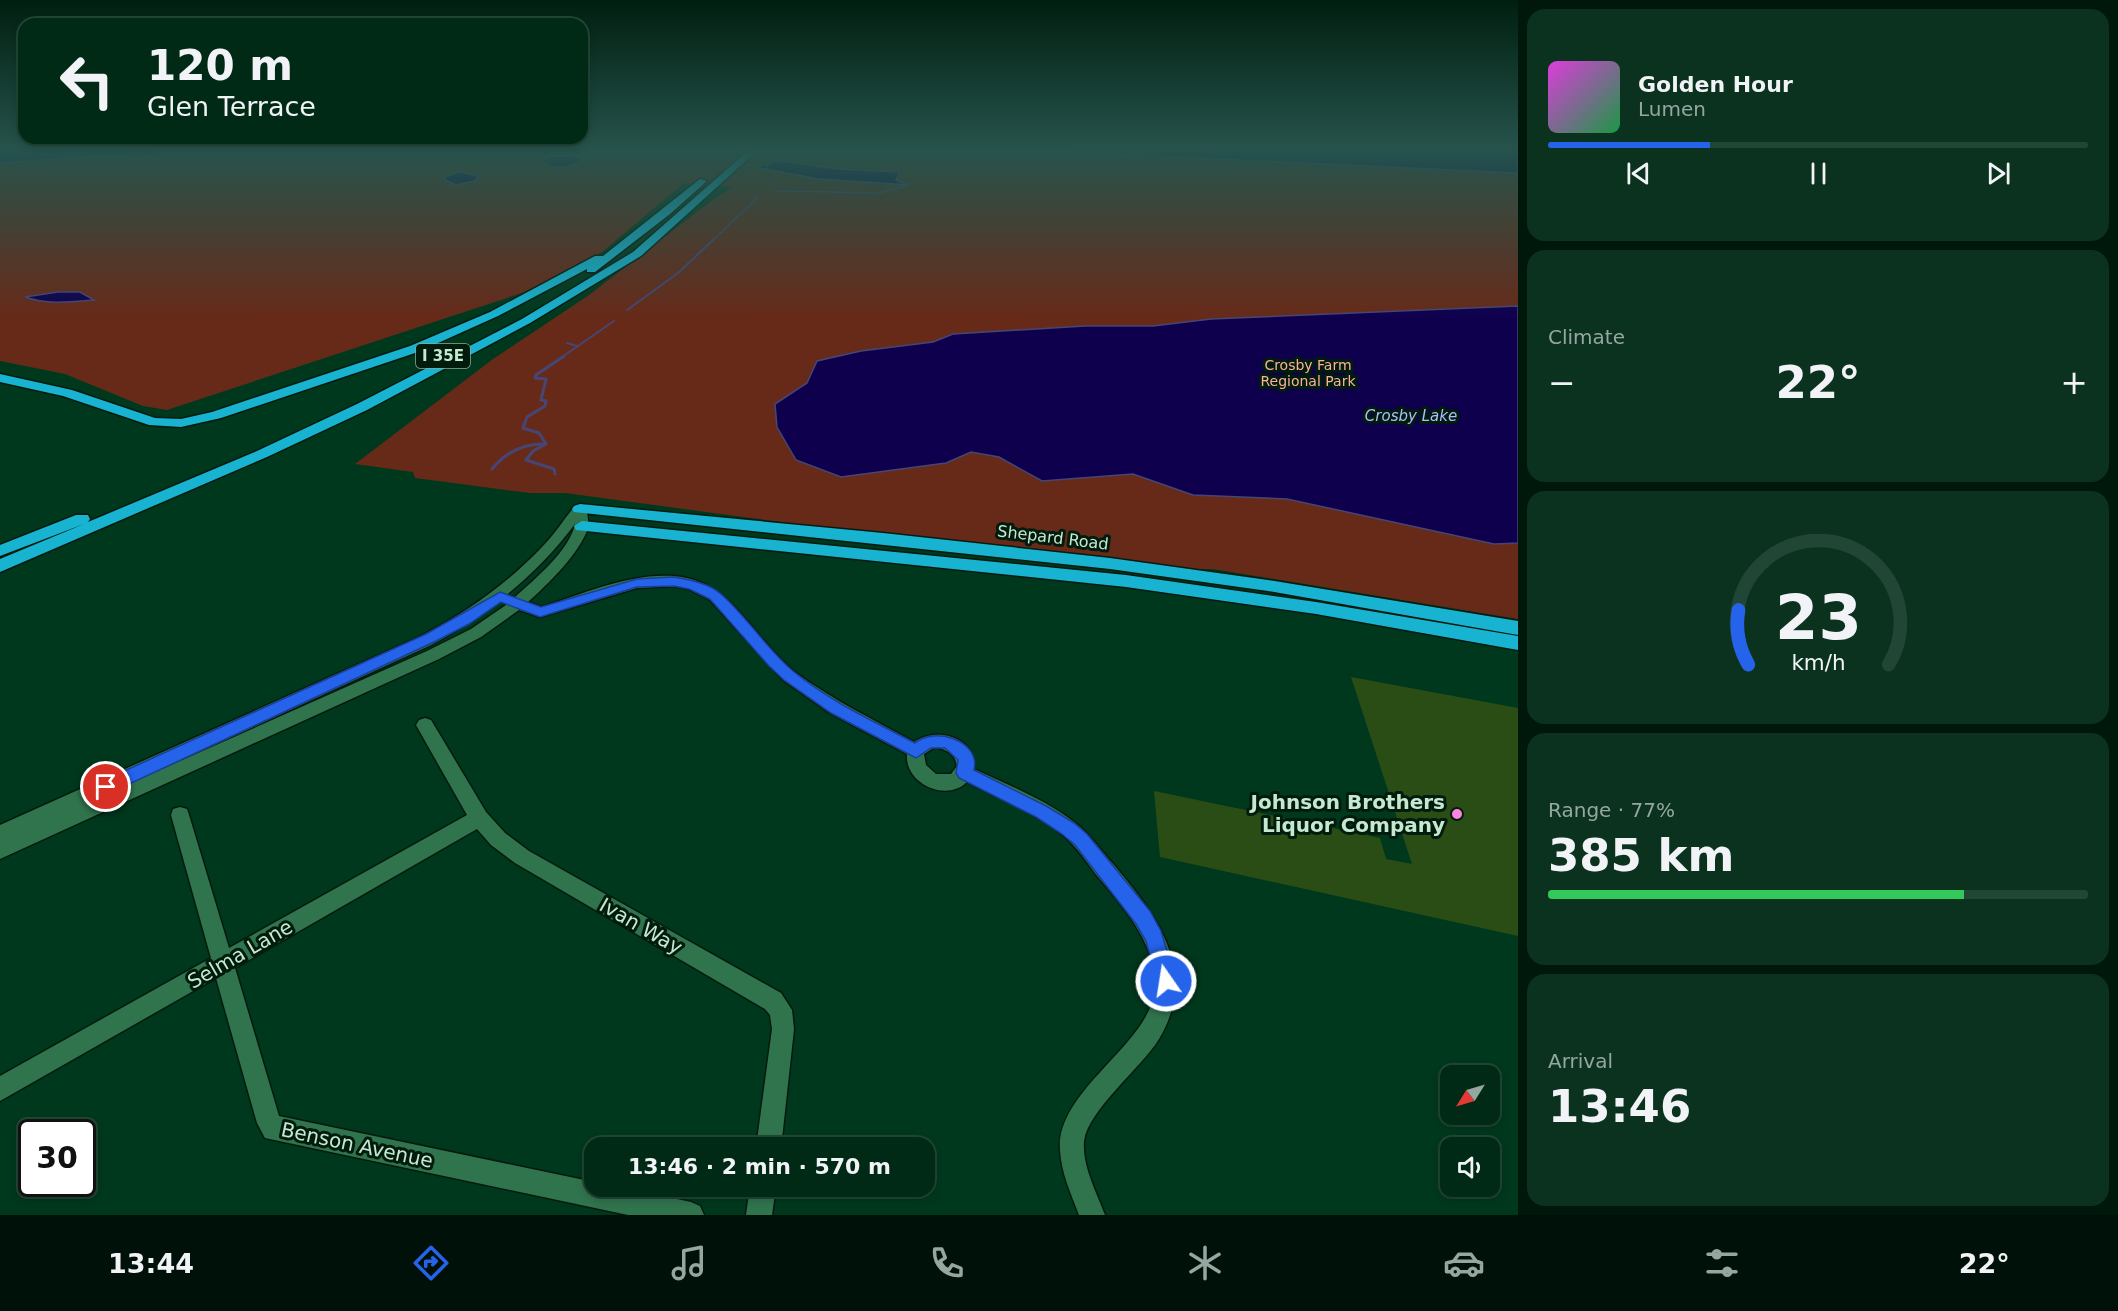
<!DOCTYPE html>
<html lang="en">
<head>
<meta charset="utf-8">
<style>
  :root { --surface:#002a16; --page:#0a321f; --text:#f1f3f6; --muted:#95a7a1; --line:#224635; --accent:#2563eb }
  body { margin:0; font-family:"DejaVu Sans",sans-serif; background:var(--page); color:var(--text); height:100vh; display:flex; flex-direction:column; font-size:22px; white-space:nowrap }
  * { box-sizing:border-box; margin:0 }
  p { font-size:20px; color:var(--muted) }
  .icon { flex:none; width:33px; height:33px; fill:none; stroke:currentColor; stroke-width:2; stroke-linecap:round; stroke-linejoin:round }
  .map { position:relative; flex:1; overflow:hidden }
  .drawer { display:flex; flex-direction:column; gap:9px; padding:9px; background:#00170c; width:600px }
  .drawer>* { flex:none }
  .banner { position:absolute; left:18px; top:18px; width:570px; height:126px; border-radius:18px; box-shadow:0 3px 9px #0003,0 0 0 2px var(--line); background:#002a16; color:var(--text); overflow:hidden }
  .needle { width:39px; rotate:233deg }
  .fabs { position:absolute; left:1440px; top:1065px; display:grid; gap:12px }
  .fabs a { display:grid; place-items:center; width:60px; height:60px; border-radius:12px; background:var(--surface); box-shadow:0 3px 9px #0003,0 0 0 2px var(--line); font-size:30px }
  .speed { position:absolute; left:18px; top:1119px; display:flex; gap:12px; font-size:30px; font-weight:700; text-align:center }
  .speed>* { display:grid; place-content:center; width:78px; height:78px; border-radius:50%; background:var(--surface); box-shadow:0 3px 9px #0003,0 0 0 2px var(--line); line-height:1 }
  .speed .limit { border:3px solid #111; border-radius:9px; background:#fff; color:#111 }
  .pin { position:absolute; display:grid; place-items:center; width:51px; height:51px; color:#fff; margin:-26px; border:3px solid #fff; border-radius:50%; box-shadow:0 2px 6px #0007 }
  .me { position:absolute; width:66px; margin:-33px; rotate:347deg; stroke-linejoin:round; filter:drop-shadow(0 0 4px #0008) }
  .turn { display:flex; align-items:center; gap:21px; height:126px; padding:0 30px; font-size:27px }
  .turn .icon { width:78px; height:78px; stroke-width:2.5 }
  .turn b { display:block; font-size:42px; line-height:51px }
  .big { font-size:45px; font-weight:700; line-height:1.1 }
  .drawer .card { flex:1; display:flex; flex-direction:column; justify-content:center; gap:9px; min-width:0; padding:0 21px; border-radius:18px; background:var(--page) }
  .drawer .dial { align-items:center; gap:0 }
  .dial svg { height:156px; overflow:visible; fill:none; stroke:var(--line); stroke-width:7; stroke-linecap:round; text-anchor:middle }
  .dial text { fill:var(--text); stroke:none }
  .song { display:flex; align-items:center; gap:18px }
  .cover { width:72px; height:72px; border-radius:9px; background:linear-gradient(135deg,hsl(300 70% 55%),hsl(140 70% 35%)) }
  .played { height:6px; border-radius:3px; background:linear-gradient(90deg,var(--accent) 30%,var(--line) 30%) }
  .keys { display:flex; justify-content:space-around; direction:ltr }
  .heat { display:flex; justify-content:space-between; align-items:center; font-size:33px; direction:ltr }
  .charge { height:9px; border-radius:4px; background:linear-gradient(90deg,#34c759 77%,var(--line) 0) }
  .trip { position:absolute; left:584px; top:1137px; width:351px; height:60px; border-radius:18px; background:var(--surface); box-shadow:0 3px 9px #0003,0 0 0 2px var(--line); font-weight:700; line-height:60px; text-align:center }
  .dock { display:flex; height:96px; justify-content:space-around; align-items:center; background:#001109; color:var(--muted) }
  .dock .icon { width:42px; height:42px }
  .dock .active { color:var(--accent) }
  .dock b { font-size:27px; color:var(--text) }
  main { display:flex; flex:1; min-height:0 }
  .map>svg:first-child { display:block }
  .green { fill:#672a19 }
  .water { fill:#0f004e; stroke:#464675; stroke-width:1.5 }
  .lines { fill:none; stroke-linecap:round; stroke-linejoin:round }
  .stream-far2 { stroke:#464675; stroke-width:1.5 }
  .stream-far1 { stroke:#464675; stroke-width:2 }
  .stream { stroke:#464675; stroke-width:3 }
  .building { fill:#2a4d16 }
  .minor-casing { stroke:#061b0e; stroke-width:3 }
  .highway-casing { stroke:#061b0e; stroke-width:3 }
  .minor { fill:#30744d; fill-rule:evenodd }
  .highway { fill:#18b3d1; fill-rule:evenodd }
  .route { fill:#2563eb; stroke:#184099; stroke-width:1.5 }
  .poi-dot { fill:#fd86e3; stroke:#011c0c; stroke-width:2 }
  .labels { text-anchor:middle; stroke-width:6; stroke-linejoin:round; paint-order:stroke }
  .far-park-label { font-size:14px; fill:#fcb09b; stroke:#011c0c }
  .shield { fill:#011c0c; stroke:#8bab96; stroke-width:1.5 }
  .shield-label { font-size:15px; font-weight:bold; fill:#c6e8d1 }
  .far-water-label { font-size:15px; font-style:italic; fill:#b0bcfe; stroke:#011c0c }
  .street-label { font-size:16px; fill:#c6e8d1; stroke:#011c0c }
  .near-poi-label { font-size:20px; font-weight:bold; fill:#c6e8d1; stroke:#011c0c; text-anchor:end }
  .near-street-label { font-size:20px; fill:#c6e8d1; stroke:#011c0c }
</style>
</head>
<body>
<main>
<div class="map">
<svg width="1518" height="1215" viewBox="0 0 1518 1215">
  <rect width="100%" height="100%" fill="#00381d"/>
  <path class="green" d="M 210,148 L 984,148 L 1518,173 L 1518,619 L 1213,569 L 1172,569 L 847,531 L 565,493 L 530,493 L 415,478 L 413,472 L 355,464 L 493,359 L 589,295 L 710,202 L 732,187 L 684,183 L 602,252 L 534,289 L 167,410 L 143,406 L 65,374 L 0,361 L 0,163 Z"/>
  <path class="water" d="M 0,148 L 210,148 L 0,163 Z
    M 984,148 L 1518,148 L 1518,173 Z
    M 553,156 L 579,157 L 582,160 C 570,168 553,172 542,160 Z
    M 775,160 L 837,169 L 900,172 L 896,180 L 909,185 L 819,179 L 759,168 L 762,164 L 767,165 Z
    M 459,172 L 478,176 L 475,181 L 456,185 L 445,180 L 445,177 Z
    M 58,292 L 80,292 L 94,300 C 70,302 48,305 25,297 Z
    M 1518,306 L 1518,543 L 1494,544 L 1287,499 L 1193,495 L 1133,474 L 1042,481 L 999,457 L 971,452 L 946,463 L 841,477 L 796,460 L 777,427 L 775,404 L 807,383 L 817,361 L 861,351 L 933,342 L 953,334 L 1085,326 L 1153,326 L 1211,319 Z"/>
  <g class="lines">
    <path class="stream-far2" d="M 777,148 L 770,155 L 778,162
      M 776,191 L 879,193 L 909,185 L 906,185
      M 712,241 L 758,197"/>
    <path class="stream-far1" d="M 627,310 L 678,273 L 713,240
      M 567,343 L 577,346
      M 562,357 L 614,321"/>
    <path class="stream" d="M 492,469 C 506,452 524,443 546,444
      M 555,474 L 554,469 L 526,460 L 533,451 L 546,444 L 539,433 L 523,428 L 527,417 L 545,406 L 546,401 L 541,400 L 546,379 L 535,378 L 536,375 L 564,356"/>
  </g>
  <path class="building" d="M 1351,677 L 1518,708 L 1518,936 L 1160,857 L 1154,791 L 1380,838 L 1386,859 L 1412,864 Z"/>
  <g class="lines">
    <g class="minor-casing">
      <path id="minor" d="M 580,505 L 587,509 C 587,515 589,522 588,528 C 580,553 548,584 528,602 L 541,607 C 583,594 629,573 674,576 C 732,580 754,641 796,673 C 833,700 874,720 914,742 C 937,726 976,737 974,769 C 1008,785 1044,799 1074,822 C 1090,834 1101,851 1114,865 C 1158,917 1199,972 1159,1039 C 1142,1067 1088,1110 1084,1141 C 1082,1166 1097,1193 1105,1215 L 1079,1215 C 1071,1194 1061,1172 1060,1150 C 1056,1098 1129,1055 1149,1010 C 1171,961 1127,911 1098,877 C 1087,863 1077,847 1063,835 C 1034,812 999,798 967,782 C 946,803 904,783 907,754 L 830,713 L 783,680 L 710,600 L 689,589 L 674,586 L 637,588 L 540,617 L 519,610 L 481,637 L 439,659 L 0,859 L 0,825 L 419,637 C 466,613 507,584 543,546 C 555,534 564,519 575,506 ZM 575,524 C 570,550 535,579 515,597 L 506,597 L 504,601 L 506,605 L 471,629 L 427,651 L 151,774 L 431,645 C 488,614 536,576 575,524 ZM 935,747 C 947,750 955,753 957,766 L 951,774 L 936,774 L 926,765 L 924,754 Z
        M 425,718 L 431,720 L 486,812 L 505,833 L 529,851 L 781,993 L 792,1010 L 794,1029 L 781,1148 L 756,1148 L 772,1029 L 770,1015 L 765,1009 L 515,863 L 491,845 L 477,829 L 235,968 L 279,1116 L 594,1182 L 594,1186 L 616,1186 L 691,1202 L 700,1206 L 704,1215 L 628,1215 L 265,1138 L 257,1123 L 216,978 L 0,1101 L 0,1076 L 211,958 L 171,815 L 173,809 L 180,807 L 187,809 L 189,815 L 229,948 L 467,815 L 416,725 L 419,720 Z
        M 750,1186 L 776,1186 L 772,1215 L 746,1215 Z"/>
    </g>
    <g class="highway-casing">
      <path id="highway" d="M 751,148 L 760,148 L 641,256 L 530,323 L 367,410 L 267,457 L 0,572 L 0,559 L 84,524 L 0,556 L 0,545 L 76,515 L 88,515 L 90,519 L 88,522 L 257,451 L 357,404 L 522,319 L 633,252 Z
        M 700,179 L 707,181 L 670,214 L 595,272 L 587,272 L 587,269 L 498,316 L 418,352 L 221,418 L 181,427 L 149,425 L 63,396 L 0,382 L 0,374 L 72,390 L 155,418 L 181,419 L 212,412 L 410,346 L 490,312 L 595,256 L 603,256 Z
        M 580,504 L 883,533 L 1110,558 L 1268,580 L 1518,621 L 1518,635 L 1268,591 L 1110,569 L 574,512 L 572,509 L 574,506 Z
        M 582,521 L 1126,575 L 1316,602 L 1518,636 L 1518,650 L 1316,614 L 1126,587 L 576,530 L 574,526 Z"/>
    </g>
    <use href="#minor" class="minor"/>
    <use href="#highway" class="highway"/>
  </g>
  <linearGradient id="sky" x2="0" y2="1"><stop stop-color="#001f10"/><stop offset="0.47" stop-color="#26534c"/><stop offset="1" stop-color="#26534c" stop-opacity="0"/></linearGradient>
  <rect width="1518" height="318" fill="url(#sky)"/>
  <path class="route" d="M 674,577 C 690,580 709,583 721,594 C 747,617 766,648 793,671 C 829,701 873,721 915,743 C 935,726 981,741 974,770 L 1048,807 L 1074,823 L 1087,834 L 1150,911 L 1161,931 L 1176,981 L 1173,988 L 1166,991 L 1159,988 L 1146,941 L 1136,924 L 1075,845 L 1062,834 L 1036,817 L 959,778 L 956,773 L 958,760 L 945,748 L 931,748 L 916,758 L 831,713 L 784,680 L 769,666 L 710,599 L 689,589 L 674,586 L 637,587 L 540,617 L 501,602 L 469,624 L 436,641 L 112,792 L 106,794 L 100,792 L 97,787 L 100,782 L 426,634 L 500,592 L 541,607 L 637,579 Z"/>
  <circle class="poi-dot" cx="1457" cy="814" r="6"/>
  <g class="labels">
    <g class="far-park-label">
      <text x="1308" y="370">Crosby Farm<tspan x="1308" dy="16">Regional Park</tspan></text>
    </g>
    <rect class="shield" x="416" y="344" width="54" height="24" rx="4.5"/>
    <g class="shield-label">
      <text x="443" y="361">I 35E</text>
    </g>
    <g class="far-water-label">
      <text x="1411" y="421">Crosby Lake</text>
    </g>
    <g class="street-label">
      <text transform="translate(1053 537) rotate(7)" y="6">Shepard Road</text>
    </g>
    <g class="near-poi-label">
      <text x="1445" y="809">Johnson Brothers<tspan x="1445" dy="23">Liquor Company</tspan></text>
    </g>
    <g class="near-street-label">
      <text transform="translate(641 926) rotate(30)" y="7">Ivan Way</text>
      <text transform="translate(240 954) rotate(-30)" y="7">Selma Lane</text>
      <text transform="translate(357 1145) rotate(12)" y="7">Benson Avenue</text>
    </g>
  </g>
</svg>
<div class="fabs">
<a><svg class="needle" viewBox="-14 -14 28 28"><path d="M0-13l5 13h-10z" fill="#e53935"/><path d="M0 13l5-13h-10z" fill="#95a7a1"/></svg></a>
<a><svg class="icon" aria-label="sound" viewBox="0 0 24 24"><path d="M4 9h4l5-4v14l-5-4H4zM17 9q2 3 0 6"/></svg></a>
</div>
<div class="speed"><div class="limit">30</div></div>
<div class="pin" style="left:106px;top:787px;background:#d93025"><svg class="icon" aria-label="arrive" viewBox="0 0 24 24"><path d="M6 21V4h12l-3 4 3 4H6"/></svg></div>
<svg class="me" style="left:1166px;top:981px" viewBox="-20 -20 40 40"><circle r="17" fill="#2563eb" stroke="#fff" stroke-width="3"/><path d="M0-11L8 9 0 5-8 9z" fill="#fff"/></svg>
<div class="trip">13:46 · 2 min · 570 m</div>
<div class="banner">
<div class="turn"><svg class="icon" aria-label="left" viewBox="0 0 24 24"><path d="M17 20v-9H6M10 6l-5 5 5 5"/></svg><div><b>120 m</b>Glen Terrace</div></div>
</div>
</div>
<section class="drawer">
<div class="card">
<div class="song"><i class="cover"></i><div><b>Golden Hour</b><p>Lumen</p></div></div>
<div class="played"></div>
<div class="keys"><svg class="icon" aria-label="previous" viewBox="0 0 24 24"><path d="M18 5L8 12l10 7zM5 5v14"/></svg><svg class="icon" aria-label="pause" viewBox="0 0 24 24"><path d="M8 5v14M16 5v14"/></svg><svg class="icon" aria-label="next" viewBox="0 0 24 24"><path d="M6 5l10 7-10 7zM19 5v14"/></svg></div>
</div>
<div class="card"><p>Climate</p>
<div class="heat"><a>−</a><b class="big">22°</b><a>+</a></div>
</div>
<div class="card dial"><svg viewBox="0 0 100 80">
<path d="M14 69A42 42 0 1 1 86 69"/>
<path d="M14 69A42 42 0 0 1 9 41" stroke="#2563eb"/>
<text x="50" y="56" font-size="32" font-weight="700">23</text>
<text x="50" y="72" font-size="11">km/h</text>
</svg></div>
<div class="card"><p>Range · 77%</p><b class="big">385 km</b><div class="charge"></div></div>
<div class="card"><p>Arrival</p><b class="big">13:46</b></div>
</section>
</main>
<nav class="dock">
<b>13:44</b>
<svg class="icon active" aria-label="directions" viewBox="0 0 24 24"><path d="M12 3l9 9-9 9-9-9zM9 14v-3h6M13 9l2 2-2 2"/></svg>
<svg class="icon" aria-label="music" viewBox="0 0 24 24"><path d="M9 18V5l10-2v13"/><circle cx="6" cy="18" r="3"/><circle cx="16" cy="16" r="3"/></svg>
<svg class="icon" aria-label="phone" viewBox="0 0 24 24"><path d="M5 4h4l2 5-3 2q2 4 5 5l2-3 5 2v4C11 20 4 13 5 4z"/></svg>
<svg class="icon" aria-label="climate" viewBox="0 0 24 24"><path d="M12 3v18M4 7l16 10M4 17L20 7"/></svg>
<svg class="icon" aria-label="car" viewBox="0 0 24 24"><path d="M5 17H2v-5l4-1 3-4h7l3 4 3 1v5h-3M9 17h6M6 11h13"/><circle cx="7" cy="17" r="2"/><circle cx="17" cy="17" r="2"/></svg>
<svg class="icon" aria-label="filters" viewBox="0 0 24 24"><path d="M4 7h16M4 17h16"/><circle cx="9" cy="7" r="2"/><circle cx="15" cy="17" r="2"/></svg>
<b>22°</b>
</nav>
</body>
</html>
